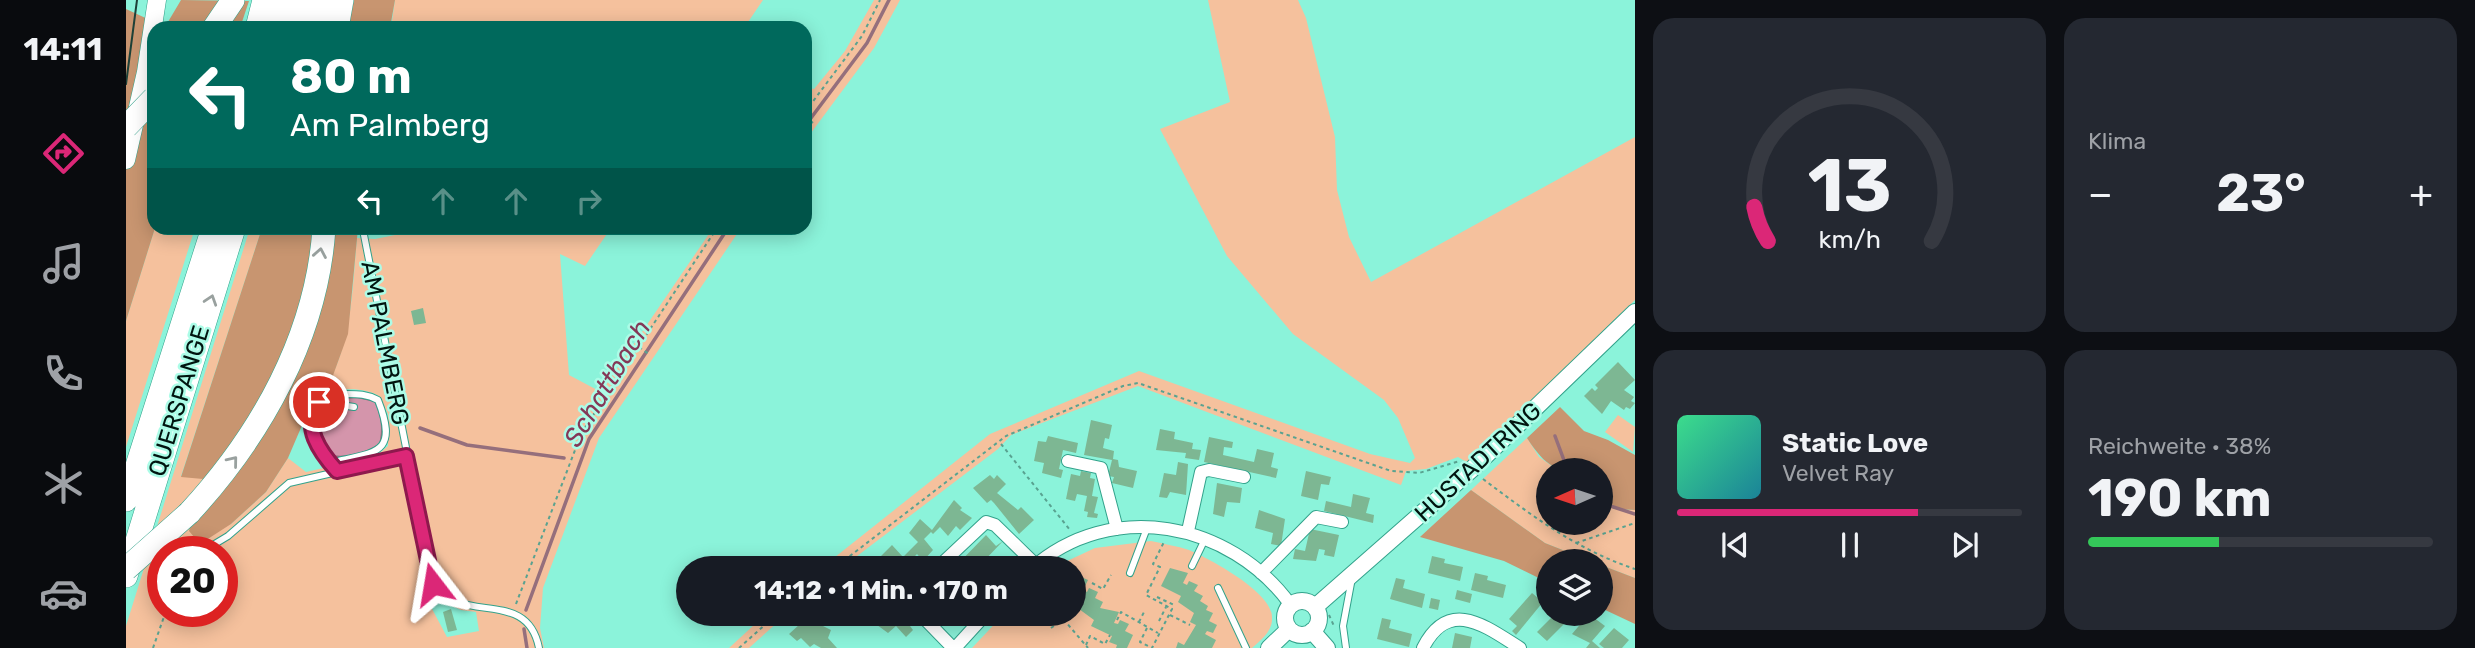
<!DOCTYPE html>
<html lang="de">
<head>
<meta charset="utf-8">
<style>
  :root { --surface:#171b24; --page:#242831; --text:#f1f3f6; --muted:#9ea1a6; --line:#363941; --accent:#db2777 }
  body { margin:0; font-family:Rubik,sans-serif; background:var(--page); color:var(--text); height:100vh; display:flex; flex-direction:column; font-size:26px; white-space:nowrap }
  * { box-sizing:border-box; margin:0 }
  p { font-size:23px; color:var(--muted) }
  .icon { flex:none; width:38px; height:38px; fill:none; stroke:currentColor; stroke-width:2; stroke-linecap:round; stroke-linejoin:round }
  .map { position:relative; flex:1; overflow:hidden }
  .sheet { display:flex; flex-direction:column; gap:18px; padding:18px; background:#0d0f14; width:840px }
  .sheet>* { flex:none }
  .top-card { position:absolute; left:21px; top:21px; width:665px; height:214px; border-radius:21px; box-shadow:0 4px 18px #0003; background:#00695c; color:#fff; overflow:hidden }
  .needle { width:46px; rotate:267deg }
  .tools { position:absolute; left:1410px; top:458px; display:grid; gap:14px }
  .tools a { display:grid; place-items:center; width:77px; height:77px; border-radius:50%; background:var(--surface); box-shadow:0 4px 18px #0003; font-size:35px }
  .speed { position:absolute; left:21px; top:536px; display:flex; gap:14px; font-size:35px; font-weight:700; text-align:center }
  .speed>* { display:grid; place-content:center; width:91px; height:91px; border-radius:50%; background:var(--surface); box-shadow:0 4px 18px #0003; line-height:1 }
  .speed .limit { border:10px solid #d22; background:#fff; color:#111 }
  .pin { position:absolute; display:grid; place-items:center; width:60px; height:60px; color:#fff; margin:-30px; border:4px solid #fff; border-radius:50%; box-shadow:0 2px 7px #0007 }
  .me { position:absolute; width:77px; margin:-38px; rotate:346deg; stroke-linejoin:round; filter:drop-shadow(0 0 5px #0008) }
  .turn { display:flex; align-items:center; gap:24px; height:147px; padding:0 28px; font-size:32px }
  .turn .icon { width:91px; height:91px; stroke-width:2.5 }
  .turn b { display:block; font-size:49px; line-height:60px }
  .lanes { display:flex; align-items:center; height:66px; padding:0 28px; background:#0003; justify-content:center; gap:35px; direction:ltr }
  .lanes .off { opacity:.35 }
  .big { font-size:52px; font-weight:700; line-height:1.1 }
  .sheet .card { flex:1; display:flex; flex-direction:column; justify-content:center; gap:10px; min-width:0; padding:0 24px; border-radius:21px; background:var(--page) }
  .sheet .dial { align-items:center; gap:0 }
  .dial svg { height:182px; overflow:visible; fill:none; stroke:var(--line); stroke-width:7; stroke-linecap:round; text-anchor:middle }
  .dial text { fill:var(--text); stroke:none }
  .song { display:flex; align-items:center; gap:21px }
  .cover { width:84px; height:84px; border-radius:10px; background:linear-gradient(135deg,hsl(150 70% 55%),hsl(190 70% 35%)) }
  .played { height:7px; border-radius:4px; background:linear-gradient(90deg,var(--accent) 70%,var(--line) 70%) }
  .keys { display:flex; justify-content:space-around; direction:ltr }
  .heat { display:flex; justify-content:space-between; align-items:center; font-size:38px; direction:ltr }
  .charge { height:10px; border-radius:5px; background:linear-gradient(90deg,#34c759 38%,var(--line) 0) }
  .sheet .tiles { flex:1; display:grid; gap:18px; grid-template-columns:repeat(2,1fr) }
  .trip { position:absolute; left:550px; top:556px; width:410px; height:70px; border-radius:35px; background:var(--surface); box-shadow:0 4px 18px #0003; font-weight:700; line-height:70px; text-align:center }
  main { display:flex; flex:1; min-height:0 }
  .tabs { display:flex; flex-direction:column; width:126px; justify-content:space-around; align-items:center; background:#090b0e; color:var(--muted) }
  .tabs .icon { width:49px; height:49px }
  .tabs .on { color:var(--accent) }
  .tabs b { font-size:32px; color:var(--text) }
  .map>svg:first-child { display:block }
  .green { fill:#f5c19d; fill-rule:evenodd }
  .forest { fill:#c89570 }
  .water { fill:#d495ab; stroke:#956f7c; stroke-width:2 }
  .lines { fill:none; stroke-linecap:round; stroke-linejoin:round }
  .stream { stroke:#956f7c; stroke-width:3.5 }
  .building { fill:#7db793 }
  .service-casing { stroke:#32a28b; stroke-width:8 }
  .minor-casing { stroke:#32a28b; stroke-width:14 }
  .tertiary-casing { stroke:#32a28b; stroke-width:18 }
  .secondary-casing { stroke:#32a28b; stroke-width:19 }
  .motorway-casing { stroke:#32a28b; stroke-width:24 }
  .path { stroke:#59a290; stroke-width:2; stroke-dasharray:3.5 3.5; stroke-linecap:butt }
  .service { stroke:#fff; stroke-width:6 }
  .minor { stroke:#fff; stroke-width:12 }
  .tertiary { stroke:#fff; stroke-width:16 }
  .secondary { stroke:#fff; stroke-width:18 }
  .motorway { stroke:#fff; stroke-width:23 }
  .tram { stroke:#1d4138; stroke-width:2 }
  .motorway-bridge-casing { stroke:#32a28b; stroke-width:24; stroke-linecap:butt }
  .motorway-bridge { stroke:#fff; stroke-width:23 }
  .oneway { stroke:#99a19f }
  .route-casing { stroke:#8e194d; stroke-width:18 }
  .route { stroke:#db2777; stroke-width:12 }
  .labels { text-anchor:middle; stroke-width:5; stroke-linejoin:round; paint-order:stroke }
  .street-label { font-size:24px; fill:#011510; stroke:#acfce7 }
  .water-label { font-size:26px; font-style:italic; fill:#843857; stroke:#acfce7 }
</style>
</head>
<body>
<main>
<nav class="tabs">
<b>14:11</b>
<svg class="icon on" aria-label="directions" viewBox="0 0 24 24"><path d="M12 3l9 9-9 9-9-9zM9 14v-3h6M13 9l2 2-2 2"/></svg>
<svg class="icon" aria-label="music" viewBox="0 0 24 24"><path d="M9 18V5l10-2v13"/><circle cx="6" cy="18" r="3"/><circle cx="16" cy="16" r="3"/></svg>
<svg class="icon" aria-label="phone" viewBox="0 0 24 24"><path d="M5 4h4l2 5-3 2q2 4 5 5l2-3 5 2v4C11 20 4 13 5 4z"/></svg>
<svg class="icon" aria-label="climate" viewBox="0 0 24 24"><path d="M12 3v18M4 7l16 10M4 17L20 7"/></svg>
<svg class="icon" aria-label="car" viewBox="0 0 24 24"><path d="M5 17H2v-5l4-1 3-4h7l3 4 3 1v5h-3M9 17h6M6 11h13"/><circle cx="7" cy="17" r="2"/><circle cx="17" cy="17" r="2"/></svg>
</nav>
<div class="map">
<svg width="1509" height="648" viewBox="0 0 1509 648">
  <rect width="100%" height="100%" fill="#8bf3da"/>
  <path class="green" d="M 269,0 L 637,0 L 618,28 L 265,28 Z
    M 748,0 L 774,0 L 748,48 L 679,141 L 679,87 L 688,89 L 719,51 Z
    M 1082,0 L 1172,0 L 1180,18 L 1209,137 L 1211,190 L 1223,237 L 1245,282 L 1509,137 L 1509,300 L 1342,463 L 1332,457 L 1300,469 L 1280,471 L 1275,485 L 1012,386 L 885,435 L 872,449 L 714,569 L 694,569 L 864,434 L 1013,371 L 1244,454 L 1284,463 L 1289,458 L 1272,418 L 1258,400 L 1167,334 L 1101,256 L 1034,129 L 1104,102 Z
    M 29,228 L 69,228 L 0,447 L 0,321 Z
    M 124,228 L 136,228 L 55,476 L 77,478 L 63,531 L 105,524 L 140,492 L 162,458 L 180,472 L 250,456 L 262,446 L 262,414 L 253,396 C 238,387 211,387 195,396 C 226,348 226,293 231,238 L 249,239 L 304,228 L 485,228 L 459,266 L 434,254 L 443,375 L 475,392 L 587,228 L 615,228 L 473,438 L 417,588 L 414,628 L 418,648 L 0,648 L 0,626 ZM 37,551 L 96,551 L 96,611 L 37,611 ZM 297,592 L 335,610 L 350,612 L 353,631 L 321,637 Z
    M 1492,415 L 1509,427 L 1507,452 L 1479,432 Z
    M 1401,438 L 1413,457 L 1433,471 L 1423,471 L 1423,523 L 1475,523 L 1475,500 L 1488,509 L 1509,510 L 1509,578 L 1475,565 L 1475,562 L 1467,562 L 1419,543 L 1345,490 Z
    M 1025,541 C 1038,544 1051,546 1063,550 C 1084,559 1146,592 1146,617 C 1147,631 1135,640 1126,648 L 846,648 L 878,614 L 947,614 L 947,569 L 924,569 L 969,548 Z
    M 640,614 L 661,614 L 623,648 L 603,648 Z"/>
  <path class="forest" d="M 55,0 L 123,1 L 114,28 L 28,28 L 29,228 L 0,321 L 0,9 L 39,27 Z
    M 228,0 L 269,0 L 264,28 L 221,28 Z
    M 136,228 L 232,228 L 222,334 L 205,381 L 183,409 L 162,458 L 140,492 L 105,524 L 74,544 L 63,531 L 77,479 L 55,477 Z
    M 1434,407 L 1458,431 L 1482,440 L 1509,455 L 1509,510 L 1488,509 L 1475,500 L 1475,471 C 1435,471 1425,475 1401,438 Z
    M 1345,490 L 1419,543 L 1467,562 L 1423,562 L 1423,583 L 1378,561 L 1294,537 Z
    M 1475,565 L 1509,578 L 1509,624 L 1475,608 Z"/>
  <path class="water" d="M 231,397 L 249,401 C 256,415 258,429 254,444 C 241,453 218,460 202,455 L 190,431 L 190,411 L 206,399 Z"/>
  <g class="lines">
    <path class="stream" d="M 679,126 L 741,43 L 763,0
      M 294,428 L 341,445 L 438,458
      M 1429,436 L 1442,471
      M 1475,503 L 1509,514
      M 400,610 L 463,439 L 602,228
      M 398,629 L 401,648"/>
  </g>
  <path class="building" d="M 297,308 L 300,323 L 288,325 L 285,311 Z
    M 1492,362 L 1509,380 L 1498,390 L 1508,397 L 1505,401 L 1509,403 L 1504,409 L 1500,407 L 1498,410 L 1485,401 L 1476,414 L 1458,396 L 1466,388 L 1469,391 L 1472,388 L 1469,385 Z
    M 965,420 L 986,425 L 983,439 L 979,438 L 977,448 L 988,451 L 987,459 L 992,460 L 993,467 L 1011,471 L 1007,488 L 986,483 L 988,477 L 982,476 L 986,460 L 958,455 Z
    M 1034,429 L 1049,432 L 1048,439 L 1067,443 L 1066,449 L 1075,450 L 1073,460 L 1059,458 L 1060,453 L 1030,450 Z
    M 922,436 L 952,443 L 950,453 L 937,450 L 933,469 L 937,470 L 935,478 L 916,473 L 918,463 L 908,461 L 912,441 L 920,442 Z
    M 1083,437 L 1107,442 L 1106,448 L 1098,447 L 1097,455 L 1128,462 L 1131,449 L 1148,453 L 1145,467 L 1152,469 L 1150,478 L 1078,462 Z
    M 1052,462 L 1062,464 L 1060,495 L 1044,492 L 1041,498 L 1033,497 L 1038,473 L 1050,475 Z
    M 955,471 L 965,473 L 964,478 L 969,479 L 966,496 L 972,497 L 968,513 L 972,514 L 971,518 L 961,517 L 962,512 L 958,511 L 961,496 L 951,494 L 949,501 L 940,499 L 945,474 L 954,476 Z
    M 1180,471 L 1205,477 L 1203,485 L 1195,484 L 1192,500 L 1175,496 Z
    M 864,475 L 868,479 L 871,475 L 880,484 L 871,493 L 892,510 L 895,507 L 908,520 L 893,534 L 868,503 L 865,500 L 861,503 L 847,488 Z
    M 1091,483 L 1116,488 L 1114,503 L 1101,502 L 1098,517 L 1087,514 Z
    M 1227,494 L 1244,498 L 1240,513 L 1248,515 L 1247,523 L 1198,511 L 1200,501 L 1225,507 Z
    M 828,500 L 836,508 L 834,510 L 846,518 L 834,530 L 830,526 L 822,536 L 814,527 L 807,534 L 805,532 L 798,539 L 807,550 L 797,561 L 791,554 L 776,569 L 762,569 L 758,565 L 761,562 L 755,556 L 766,545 L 777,557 L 792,542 L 783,533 L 794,519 L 806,530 Z
    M 1133,510 L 1159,519 L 1155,546 L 1145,544 L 1147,533 L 1129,528 Z
    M 1184,529 L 1213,535 L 1208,557 L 1198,555 L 1199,550 L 1193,549 L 1190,561 L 1167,559 L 1169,549 L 1179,551 Z
    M 860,535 L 870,546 L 877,541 L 856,563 L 853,560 L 847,569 L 827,569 Z
    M 1306,556 L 1319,559 L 1318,563 L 1337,567 L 1334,581 L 1302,573 Z
    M 1044,568 L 1062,573 L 1057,583 L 1061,585 L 1063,581 L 1072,585 L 1068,591 L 1077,596 L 1074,601 L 1082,606 L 1080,610 L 1087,613 L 1083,621 L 1091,625 L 1087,633 L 1081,631 L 1079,634 L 1090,640 L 1086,648 L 1050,648 L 1052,642 L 1058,645 L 1070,625 L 1064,622 L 1068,613 L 1052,602 L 1055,596 L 1035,586 Z
    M 1349,573 L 1362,576 L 1361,580 L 1380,585 L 1377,598 L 1345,590 Z
    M 953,576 L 962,580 L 957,590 L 961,592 L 963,588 L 972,592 L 969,598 L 977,602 L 974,608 L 993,612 L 988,623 L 992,624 L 994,620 L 1003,624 L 999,631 L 1007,635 L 1001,648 L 990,648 L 991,645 L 983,642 L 986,636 L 965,626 L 968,620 L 953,609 L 956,603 L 947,599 L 947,577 L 952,579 Z
    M 1270,578 L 1279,580 L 1277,588 L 1299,594 L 1296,608 L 1264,599 Z
    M 1331,590 L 1346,594 L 1344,603 L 1329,599 Z
    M 1406,593 L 1417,602 L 1390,635 L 1386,631 L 1391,626 L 1383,619 Z
    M 1305,598 L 1314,600 L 1312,610 L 1303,608 Z
    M 325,609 L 331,630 L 322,632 L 317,612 Z
    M 736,614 L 775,614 L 787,630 L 780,637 L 770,626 L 762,633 Z
    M 1429,614 L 1440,614 L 1444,618 L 1421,641 L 1411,632 Z
    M 1463,614 L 1479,626 L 1466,641 L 1474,648 L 1460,648 L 1464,643 L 1446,634 Z
    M 684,615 L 689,619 L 694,616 L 698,621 L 695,625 L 705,630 L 702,638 L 711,648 L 695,648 L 688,644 L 684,647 L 675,638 L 671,641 L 663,634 Z
    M 1256,618 L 1265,620 L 1263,628 L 1286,634 L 1283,647 L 1251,639 Z
    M 1488,628 L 1503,640 L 1496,648 L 1478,648 L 1473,644 Z
    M 1329,633 L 1346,637 L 1344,648 L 1326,648 Z"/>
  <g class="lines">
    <g class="service-casing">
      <path id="service" d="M 237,230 L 307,584 C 337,626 401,587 413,648
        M 195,402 L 228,407
        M 203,463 C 248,452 274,456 252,400 C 241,394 232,394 220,394 C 164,395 188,446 211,471
        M 77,551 L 102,536 L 163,483 L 280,456
        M 1066,566 L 1079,539
        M 1004,573 L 1021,528
        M 1092,588 L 1120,648
        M 1220,648 L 1217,626 L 1226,578"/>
    </g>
    <g class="minor-casing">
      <path id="minor" d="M 942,461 L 975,468 L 991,529
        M 1062,531 L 1075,472 L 1083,470 L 1118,477
        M 810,569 L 860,522 L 869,525 L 910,565
        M 905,569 C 985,498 1104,522 1164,604
        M 1135,573 L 1190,517 L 1216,522
        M 794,614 L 827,648
        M 829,648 L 860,614
        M 1297,648 C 1323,597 1359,626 1394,648"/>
    </g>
    <g class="tertiary-casing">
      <path id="tertiary" d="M1159 618a17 17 0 1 1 34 0a17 17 0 1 1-34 0Z
        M 1189,607 L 1345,470 L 1509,312
        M 1186,631 L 1201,648
        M 1143,648 L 1163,629"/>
    </g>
    <g class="secondary-casing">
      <path id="secondary" d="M 0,160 L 20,72 L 31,0"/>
    </g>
    <g class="motorway-casing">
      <path id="motorway" d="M 88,28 L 107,0
        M 131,28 L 138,0
        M 149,28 L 158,0
        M 170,28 L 179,0
        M 191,28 L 201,0
        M 211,28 L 216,0
        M 0,500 L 87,228
        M 63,513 C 135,435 191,336 198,228
        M 0,576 L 108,228"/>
    </g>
    <path class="path" d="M 679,112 L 736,36 L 754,0
      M 679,116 L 687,123
      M 513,347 L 524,355
      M 875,444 L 944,530
      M 1357,479 C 1405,515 1451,550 1509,569
      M 1450,543 L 1509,523
      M 707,569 L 880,436 L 997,386 L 1012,383 L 1265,471 L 1293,473 L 1334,461
      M 966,583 L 977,589 L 985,575
      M 1031,597 L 1048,605
      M 390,604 L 456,432 L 591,228
      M 933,614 L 962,648
      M 947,614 L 954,602
      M 1044,615 L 1064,625
      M 1203,615 L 1208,626
      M 991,620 L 995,612 L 1032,633
      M 1033,621 L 1040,607
      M 1013,622 L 1018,612
      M 925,628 L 936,620
      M 1021,628 L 1014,642 L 1026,648 L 1046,609 L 1020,595 L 1034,567 L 1027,564 L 1038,542
      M 960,645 L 964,636 L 979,644 L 984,635
      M 27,648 L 40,611
      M 613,648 L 651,614"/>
    <use href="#service" class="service"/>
    <use href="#minor" class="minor"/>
    <use href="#tertiary" class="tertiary"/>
    <use href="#secondary" class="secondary"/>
    <use href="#motorway" class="motorway"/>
    <path class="tram" d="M 0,84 L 11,0"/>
    <g class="motorway-bridge-casing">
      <path id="motorway-bridge" d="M 0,127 L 28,98
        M 0,569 L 63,513"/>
    </g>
    <use href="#motorway-bridge" class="motorway-bridge"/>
  </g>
  <defs><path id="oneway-chevron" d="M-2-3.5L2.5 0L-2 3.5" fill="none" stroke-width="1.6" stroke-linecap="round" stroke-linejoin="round" transform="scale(1.75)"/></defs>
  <g class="oneway">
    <use href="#oneway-chevron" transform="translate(194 253) rotate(-80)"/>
    <use href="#oneway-chevron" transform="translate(85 300) rotate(-72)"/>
    <use href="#oneway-chevron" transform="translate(107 461) rotate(-51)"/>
  </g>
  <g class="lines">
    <g class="route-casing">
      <path id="route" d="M 193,402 C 175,426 194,452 211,471 L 280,456 L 307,584"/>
    </g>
    <use href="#route" class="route"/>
  </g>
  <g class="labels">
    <g class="street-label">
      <text transform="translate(259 343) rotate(79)" y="8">AM PALMBERG</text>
      <text transform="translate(53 401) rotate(-73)" y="8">QUERSPANGE</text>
      <text transform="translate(1352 462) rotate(-43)" y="8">HUSTADTRING</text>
    </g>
    <g class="water-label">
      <text transform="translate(481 383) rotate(-59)" y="9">Schattbach</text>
    </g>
  </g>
</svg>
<div class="tools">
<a><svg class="needle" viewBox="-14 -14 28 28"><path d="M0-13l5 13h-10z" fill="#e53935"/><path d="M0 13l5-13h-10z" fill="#9ea1a6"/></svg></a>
<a><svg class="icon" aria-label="layers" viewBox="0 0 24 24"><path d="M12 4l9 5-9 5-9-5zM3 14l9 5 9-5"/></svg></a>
</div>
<div class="speed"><div class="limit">20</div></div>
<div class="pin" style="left:193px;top:402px;background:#d93025"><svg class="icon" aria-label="arrive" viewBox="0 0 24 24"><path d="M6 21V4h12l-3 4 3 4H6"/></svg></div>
<svg class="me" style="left:307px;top:584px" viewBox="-20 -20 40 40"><path d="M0-17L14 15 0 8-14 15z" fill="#db2777" stroke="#fff" stroke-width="4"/></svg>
<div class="trip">14:12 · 1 Min. · 170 m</div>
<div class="top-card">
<div class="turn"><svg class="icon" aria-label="left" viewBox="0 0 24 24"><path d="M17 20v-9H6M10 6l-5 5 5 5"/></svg><div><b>80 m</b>Am Palmberg</div></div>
<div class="lanes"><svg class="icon" aria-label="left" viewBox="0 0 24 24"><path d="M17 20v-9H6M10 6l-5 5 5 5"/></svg><svg class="icon off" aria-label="ahead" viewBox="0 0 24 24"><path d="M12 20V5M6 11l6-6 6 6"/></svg><svg class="icon off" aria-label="ahead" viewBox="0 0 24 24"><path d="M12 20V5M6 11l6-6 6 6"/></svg><svg class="icon off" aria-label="right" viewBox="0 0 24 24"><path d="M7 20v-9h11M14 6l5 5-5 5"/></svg></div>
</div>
</div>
<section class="sheet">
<div class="tiles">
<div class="card dial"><svg viewBox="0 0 100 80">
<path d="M14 69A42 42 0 1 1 86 69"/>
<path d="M14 69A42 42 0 0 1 8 54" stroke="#db2777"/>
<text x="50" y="56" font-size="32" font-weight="700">13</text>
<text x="50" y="72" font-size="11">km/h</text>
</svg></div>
<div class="card"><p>Klima</p>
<div class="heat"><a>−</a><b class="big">23°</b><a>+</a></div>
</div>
<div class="card">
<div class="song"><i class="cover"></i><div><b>Static Love</b><p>Velvet Ray</p></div></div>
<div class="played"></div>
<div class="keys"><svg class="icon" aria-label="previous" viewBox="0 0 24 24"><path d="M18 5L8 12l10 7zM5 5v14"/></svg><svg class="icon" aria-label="pause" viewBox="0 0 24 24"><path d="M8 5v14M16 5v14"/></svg><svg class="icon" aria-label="next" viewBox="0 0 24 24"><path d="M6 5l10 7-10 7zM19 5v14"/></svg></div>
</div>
<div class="card"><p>Reichweite · 38%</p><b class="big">190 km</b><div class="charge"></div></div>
</div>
</section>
</main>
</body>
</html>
